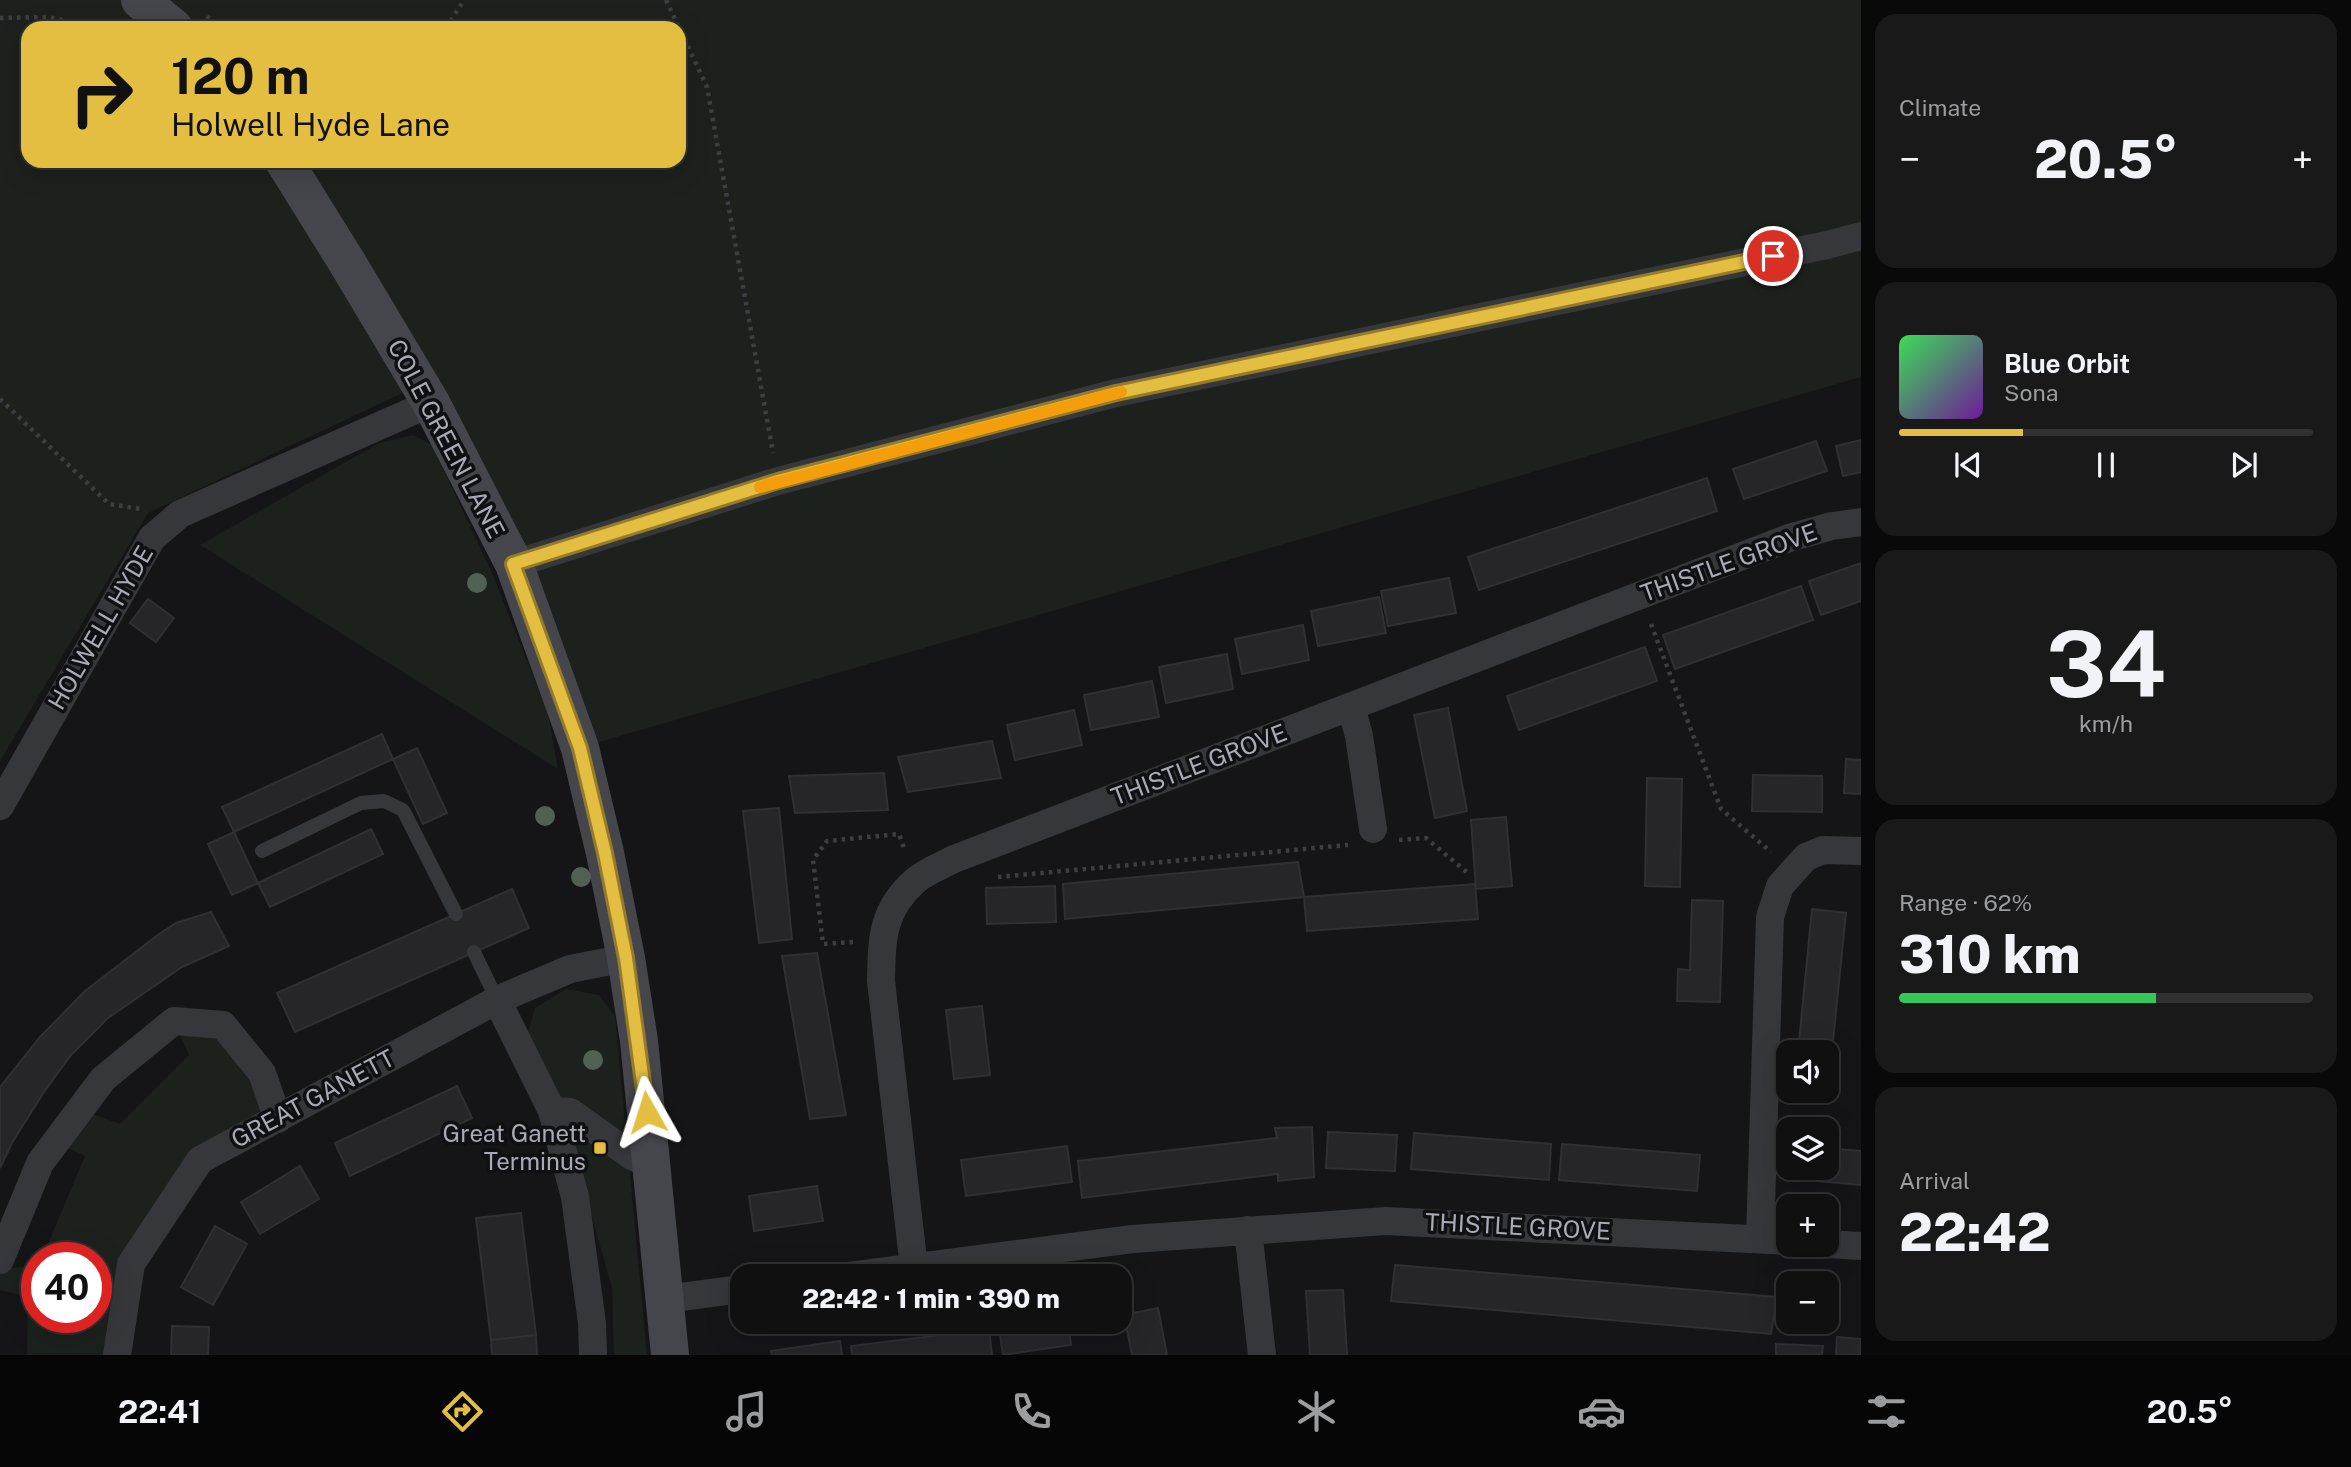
<!DOCTYPE html>
<html lang="en">
<head>
<meta charset="utf-8">
<style>
  :root { --surface:#101011; --page:#19191a; --text:#f1f3f6; --muted:#9c9d9f; --line:#303031; --accent:#e3be40 }
  body { margin:0; font-family:"Public Sans",sans-serif; background:var(--page); color:var(--text); height:100vh; display:flex; flex-direction:column; font-size:26px; white-space:nowrap }
  * { box-sizing:border-box; margin:0 }
  p { font-size:23px; color:var(--muted) }
  .icon { flex:none; width:38px; height:38px; fill:none; stroke:currentColor; stroke-width:2; stroke-linecap:round; stroke-linejoin:round }
  .map { position:relative; flex:1; overflow:hidden }
  .details { display:flex; flex-direction:column; gap:14px; padding:14px; background:#090909; width:490px }
  .details>* { flex:none }
  .banner { position:absolute; left:21px; top:21px; width:665px; height:147px; border-radius:21px; box-shadow:0 7px 28px #0002,0 0 0 2px var(--line); background:#e3be40; color:#111; overflow:hidden }
  .tools { position:absolute; left:1776px; top:1040px; display:grid; gap:14px }
  .tools a { display:grid; place-items:center; width:63px; height:63px; border-radius:14px; background:var(--surface); box-shadow:0 7px 28px #0002,0 0 0 2px var(--line); font-size:35px }
  .speed { position:absolute; left:21px; top:1242px; display:flex; gap:14px; font-size:35px; font-weight:700; text-align:center }
  .speed>* { display:grid; place-content:center; width:91px; height:91px; border-radius:50%; background:var(--surface); box-shadow:0 7px 28px #0002,0 0 0 2px var(--line); line-height:1 }
  .speed .limit { border:10px solid #d22; background:#fff; color:#111 }
  .pin { position:absolute; display:grid; place-items:center; width:60px; height:60px; color:#fff; margin:-30px; border:4px solid #fff; border-radius:50%; box-shadow:0 2px 7px #0007 }
  .me { position:absolute; width:77px; margin:-38px; rotate:354deg; stroke-linejoin:round; filter:drop-shadow(0 0 5px #0008) }
  .turn { display:flex; align-items:center; gap:24px; height:147px; padding:0 35px; font-size:32px }
  .turn .icon { width:91px; height:91px; stroke-width:2.5 }
  .turn b { display:block; font-size:49px; line-height:60px }
  .big { font-size:52px; font-weight:800; line-height:1.1 }
  .details .tile { flex:1; display:flex; flex-direction:column; justify-content:center; gap:10px; min-width:0; padding:0 24px; border-radius:21px; background:var(--page) }
  .details .dial { align-items:center; gap:0 }
  .dial b { font-size:91px; line-height:1 }
  .song { display:flex; align-items:center; gap:21px }
  .cover { width:84px; height:84px; border-radius:10px; background:linear-gradient(135deg,hsl(130 70% 55%),hsl(280 70% 35%)) }
  .played { height:7px; border-radius:4px; background:linear-gradient(90deg,var(--accent) 30%,var(--line) 30%) }
  .keys { display:flex; justify-content:space-around; direction:ltr }
  .heat { display:flex; justify-content:space-between; align-items:center; font-size:38px; direction:ltr }
  .charge { height:10px; border-radius:5px; background:linear-gradient(90deg,#34c759 62%,var(--line) 0) }
  .trip { position:absolute; left:730px; top:1264px; width:402px; height:70px; border-radius:21px; background:var(--surface); box-shadow:0 7px 28px #0002,0 0 0 2px var(--line); font-weight:800; line-height:70px; text-align:center }
  .tabs { display:flex; height:112px; justify-content:space-around; align-items:center; background:#060607; color:var(--muted) }
  .tabs .icon { width:49px; height:49px }
  .tabs .active { color:var(--accent) }
  .tabs b { font-size:32px; color:var(--text) }
  main { display:flex; flex:1; min-height:0 }
  .map>svg:first-child { display:block }
  .green { fill:#1c211d; fill-rule:evenodd }
  .building { fill:#262528; stroke:#302f33; stroke-width:2 }
  .lines { fill:none; stroke-linecap:round; stroke-linejoin:round }
  .path { stroke:#3d3e42; stroke-width:4.5; stroke-dasharray:3.5 5; stroke-linecap:butt }
  .lane { stroke:#36373b; stroke-width:14 }
  .street { stroke:#36373b; stroke-width:28 }
  .secondary { stroke:#45464b; stroke-width:38 }
  .tree { fill:#506154 }
  .route-casing { stroke:#947c2a; stroke-width:18 }
  .route { stroke:#e3be40; stroke-width:12 }
  .slow { stroke:#f59e0b; stroke-width:12 }
  .poi-dot { fill:#e3be40; stroke:#101012; stroke-width:2.5 }
  .labels { text-anchor:middle; stroke-width:7; stroke-linejoin:round; paint-order:stroke }
  .street-label { font-size:24px; fill:#a8abb6; stroke:#101012 }
  .poi-label { font-size:24px; fill:#a8abb6; stroke:#101012; text-anchor:end }
</style>
</head>
<body>
<main>
<div class="map">
<svg width="1861" height="1355" viewBox="0 0 1861 1355">
  <rect width="100%" height="100%" fill="#151517"/>
  <path class="green" d="M 0,0 L 1861,0 L 1861,377 L 592,744 L 434,378 L 148,513 L 0,761 ZM 28,28 L 679,28 L 679,161 L 28,161 Z
    M 413,435 L 432,445 L 493,575 L 548,714 L 558,769 L 200,545 L 379,443 Z
    M 566,989 L 599,995 L 615,1016 L 647,1355 L 614,1355 L 612,1288 L 570,1140 L 526,1039 L 535,1008 Z
    M 174,1021 L 223,1025 L 278,1119 L 200,1160 L 131,1264 L 117,1355 L 27,1355 L 28,1297 L 0,1290 L 0,1269 L 37,1266 L 37,1318 L 96,1318 L 96,1258 L 42,1258 L 85,1156 L 56,1142 L 80,1109 L 120,1124 L 189,1055 Z"/>
  <path class="building" d="M 1861,440 L 1861,472 L 1843,476 L 1836,446 Z
    M 1816,441 L 1827,471 L 1744,499 L 1733,469 Z
    M 1707,478 L 1717,511 L 1479,590 L 1468,557 Z
    M 1861,563 L 1861,601 L 1821,615 L 1809,581 Z
    M 1449,578 L 1456,613 L 1388,626 L 1381,591 Z
    M 1801,586 L 1813,620 L 1675,669 L 1663,635 Z
    M 1379,597 L 1386,633 L 1318,646 L 1311,611 Z
    M 148,599 L 174,618 L 156,642 L 130,623 Z
    M 1303,625 L 1309,660 L 1242,674 L 1235,639 Z
    M 1645,647 L 1657,681 L 1519,730 L 1507,696 Z
    M 1227,654 L 1233,689 L 1166,703 L 1159,667 Z
    M 1152,681 L 1159,717 L 1091,730 L 1084,695 Z
    M 1448,708 L 1467,811 L 1435,818 L 1414,715 Z
    M 1074,710 L 1082,745 L 1015,760 L 1007,725 Z
    M 382,734 L 393,759 L 234,832 L 222,807 Z
    M 992,741 L 1001,778 L 908,792 L 898,757 Z
    M 417,748 L 447,813 L 423,824 L 393,759 Z
    M 1846,759 L 1861,760 L 1861,794 L 1844,793 Z
    M 884,773 L 888,810 L 795,813 L 789,776 Z
    M 1753,775 L 1822,776 L 1822,812 L 1752,811 Z
    M 1647,778 L 1682,779 L 1680,887 L 1645,886 Z
    M 779,808 L 792,939 L 759,943 L 743,811 Z
    M 1506,817 L 1512,886 L 1476,889 L 1471,820 Z
    M 371,829 L 383,854 L 270,907 L 258,883 Z
    M 234,832 L 258,883 L 232,895 L 208,844 Z
    M 1298,862 L 1304,897 L 1065,919 L 1063,884 Z
    M 1475,884 L 1478,919 L 1307,931 L 1304,897 Z
    M 1055,886 L 1056,922 L 987,924 L 986,888 Z
    M 512,889 L 529,928 L 295,1032 L 277,993 Z
    M 1692,900 L 1723,901 L 1720,1002 L 1677,1001 L 1678,969 L 1690,970 Z
    M 1812,909 L 1846,913 L 1829,1080 L 1827,1079 L 1827,1052 L 1798,1052 Z
    M 211,912 L 229,946 L 182,967 L 108,1018 L 71,1055 L 44,1092 L 13,1141 L 0,1168 L 0,1087 L 40,1037 L 85,991 L 159,934 L 176,923 Z
    M 817,953 L 846,1115 L 810,1119 L 782,956 Z
    M 982,1006 L 990,1075 L 954,1079 L 946,1010 Z
    M 457,1086 L 472,1118 L 350,1176 L 335,1143 Z
    M 1312,1127 L 1314,1177 L 1278,1181 L 1278,1174 L 1082,1198 L 1078,1161 L 1277,1138 L 1275,1128 Z
    M 1328,1132 L 1397,1135 L 1395,1171 L 1326,1168 Z
    M 1414,1133 L 1551,1144 L 1549,1180 L 1411,1169 Z
    M 1562,1144 L 1700,1155 L 1697,1191 L 1559,1180 Z
    M 1788,1144 L 1788,1167 L 1827,1167 L 1827,1148 L 1861,1151 L 1861,1185 L 1785,1178 Z
    M 1067,1146 L 1072,1182 L 966,1196 L 961,1160 Z
    M 300,1166 L 319,1199 L 260,1234 L 241,1202 Z
    M 817,1186 L 823,1221 L 754,1231 L 749,1196 Z
    M 521,1213 L 536,1335 L 491,1340 L 476,1218 Z
    M 215,1226 L 247,1244 L 213,1305 L 181,1287 Z
    M 1395,1265 L 1777,1297 L 1771,1334 L 1391,1301 Z
    M 1343,1290 L 1347,1355 L 1310,1355 L 1306,1291 Z
    M 1158,1308 L 1167,1355 L 1132,1355 L 1124,1315 Z
    M 998,1321 L 1068,1321 L 1071,1345 L 1003,1355 Z
    M 172,1326 L 209,1327 L 208,1355 L 171,1355 Z
    M 989,1329 L 992,1355 L 852,1355 L 851,1346 Z
    M 536,1335 L 537,1355 L 492,1355 L 491,1340 Z
    M 1837,1337 L 1861,1339 L 1861,1355 L 1836,1355 Z
    M 840,1341 L 842,1355 L 772,1355 L 771,1351 Z
    M 1776,1344 L 1823,1346 L 1822,1355 L 1776,1355 Z"/>
  <g class="lines">
    <path class="path" d="M 666,0 L 707,87 L 773,453
      M 207,16 L 219,28
      M 0,18 L 49,17 L 97,28
      M 446,28 L 464,0
      M 0,399 L 109,504 L 141,509
      M 1651,624 L 1721,809 L 1771,852
      M 1399,840 L 1426,838 L 1469,874
      M 998,877 L 1348,845
      M 853,942 L 823,944 L 813,860 L 827,841 L 899,834 L 905,851"/>
    <path class="lane" d="M 262,851 L 361,803 L 384,801 L 403,810 L 456,914
      M 474,952 L 497,1000"/>
    <path class="street" d="M 514,564 L 778,481 L 1116,393 L 1827,245 L 1861,236
      M 1351,707 L 1359,736 L 1373,829
      M 0,806 L 152,538 L 180,514 L 431,403
      M 497,1000 L 552,1111 L 575,1197 L 592,1323 L 593,1355
      M 552,1111 L 570,1112 L 632,1156 L 653,1166
      M 1248,1230 L 1262,1355
      M 1760,1239 L 1770,917 L 1780,886 L 1806,857 L 1823,850 L 1861,851
      M 1827,1244 L 1861,1246
      M 0,1260 L 40,1163 L 103,1079 L 174,1021 L 223,1025 L 262,1073 L 278,1119
      M 914,1268 L 881,981 C 882,940 881,911 915,881 C 925,872 941,866 954,859 L 1789,538 L 1832,526 L 1861,522
      M 849,1276 L 1133,1239 L 1386,1221 L 1788,1241
      M 665,1299 L 742,1289
      M 117,1355 L 131,1264 L 200,1160 L 497,1000 L 570,969 L 626,958"/>
    <path class="secondary" d="M 140,0 L 174,28
      M 284,161 L 348,264 L 431,403 L 514,564 L 580,748 L 605,853 L 626,958 L 639,1041 L 670,1355"/>
  </g>
  <g class="tree">
    <circle cx="477" cy="583" r="10"/>
    <circle cx="545" cy="816" r="10"/>
    <circle cx="581" cy="877" r="10"/>
    <circle cx="593" cy="1060" r="10"/>
  </g>
  <g class="lines">
    <g class="route-casing">
      <path id="route" d="M 647,1112 L 626,958 L 605,853 L 580,748 L 513,564 L 778,481 L 1116,393 L 1773,256"/>
    </g>
    <use href="#route" class="route"/>
    <path class="slow" d="M 760,487 L 1121,392"/>
  </g>
  <rect class="poi-dot" x="593" y="1141" width="14" height="14" rx="3.5"/>
  <g class="labels">
    <g class="street-label">
      <text transform="translate(446 439) rotate(62)" y="8">COLE GREEN LANE</text>
      <text transform="translate(1729 563) rotate(-20)" y="8">THISTLE GROVE</text>
      <text transform="translate(101 628) rotate(-60)" y="8">HOLWELL HYDE</text>
      <text transform="translate(1199 765) rotate(-21)" y="8">THISTLE GROVE</text>
      <text transform="translate(313 1099) rotate(-28)" y="8">GREAT GANETT</text>
      <text transform="translate(1518 1227) rotate(3)" y="8">THISTLE GROVE</text>
    </g>
    <g class="poi-label">
      <text x="586" y="1142">Great Ganett<tspan x="586" dy="28">Terminus</tspan></text>
    </g>
  </g>
</svg>
<div class="tools">
<a><svg class="icon" aria-label="sound" viewBox="0 0 24 24"><path d="M4 9h4l5-4v14l-5-4H4zM17 9q2 3 0 6"/></svg></a>
<a><svg class="icon" aria-label="layers" viewBox="0 0 24 24"><path d="M12 4l9 5-9 5-9-5zM3 14l9 5 9-5"/></svg></a>
<a>+</a>
<a>−</a>
</div>
<div class="speed"><div class="limit">40</div></div>
<div class="pin" style="left:1773px;top:256px;background:#d93025"><svg class="icon" aria-label="arrive" viewBox="0 0 24 24"><path d="M6 21V4h12l-3 4 3 4H6"/></svg></div>
<svg class="me" style="left:647px;top:1112px" viewBox="-20 -20 40 40"><path d="M0-17L14 15 0 8-14 15z" fill="#e3be40" stroke="#fff" stroke-width="4"/></svg>
<div class="trip">22:42 · 1 min · 390 m</div>
<div class="banner">
<div class="turn"><svg class="icon" aria-label="right" viewBox="0 0 24 24"><path d="M7 20v-9h11M14 6l5 5-5 5"/></svg><div><b>120 m</b>Holwell Hyde Lane</div></div>
</div>
</div>
<section class="details">
<div class="tile"><p>Climate</p>
<div class="heat"><a>−</a><b class="big">20.5°</b><a>+</a></div>
</div>
<div class="tile">
<div class="song"><i class="cover"></i><div><b>Blue Orbit</b><p>Sona</p></div></div>
<div class="played"></div>
<div class="keys"><svg class="icon" aria-label="previous" viewBox="0 0 24 24"><path d="M18 5L8 12l10 7zM5 5v14"/></svg><svg class="icon" aria-label="pause" viewBox="0 0 24 24"><path d="M8 5v14M16 5v14"/></svg><svg class="icon" aria-label="next" viewBox="0 0 24 24"><path d="M6 5l10 7-10 7zM19 5v14"/></svg></div>
</div>
<div class="tile dial"><b>34</b><p>km/h</p></div>
<div class="tile"><p>Range · 62%</p><b class="big">310 km</b><div class="charge"></div></div>
<div class="tile"><p>Arrival</p><b class="big">22:42</b></div>
</section>
</main>
<nav class="tabs">
<b>22:41</b>
<svg class="icon active" aria-label="directions" viewBox="0 0 24 24"><path d="M12 3l9 9-9 9-9-9zM9 14v-3h6M13 9l2 2-2 2"/></svg>
<svg class="icon" aria-label="music" viewBox="0 0 24 24"><path d="M9 18V5l10-2v13"/><circle cx="6" cy="18" r="3"/><circle cx="16" cy="16" r="3"/></svg>
<svg class="icon" aria-label="phone" viewBox="0 0 24 24"><path d="M5 4h4l2 5-3 2q2 4 5 5l2-3 5 2v4C11 20 4 13 5 4z"/></svg>
<svg class="icon" aria-label="climate" viewBox="0 0 24 24"><path d="M12 3v18M4 7l16 10M4 17L20 7"/></svg>
<svg class="icon" aria-label="car" viewBox="0 0 24 24"><path d="M5 17H2v-5l4-1 3-4h7l3 4 3 1v5h-3M9 17h6M6 11h13"/><circle cx="7" cy="17" r="2"/><circle cx="17" cy="17" r="2"/></svg>
<svg class="icon" aria-label="filters" viewBox="0 0 24 24"><path d="M4 7h16M4 17h16"/><circle cx="9" cy="7" r="2"/><circle cx="15" cy="17" r="2"/></svg>
<b>20.5°</b>
</nav>
</body>
</html>
